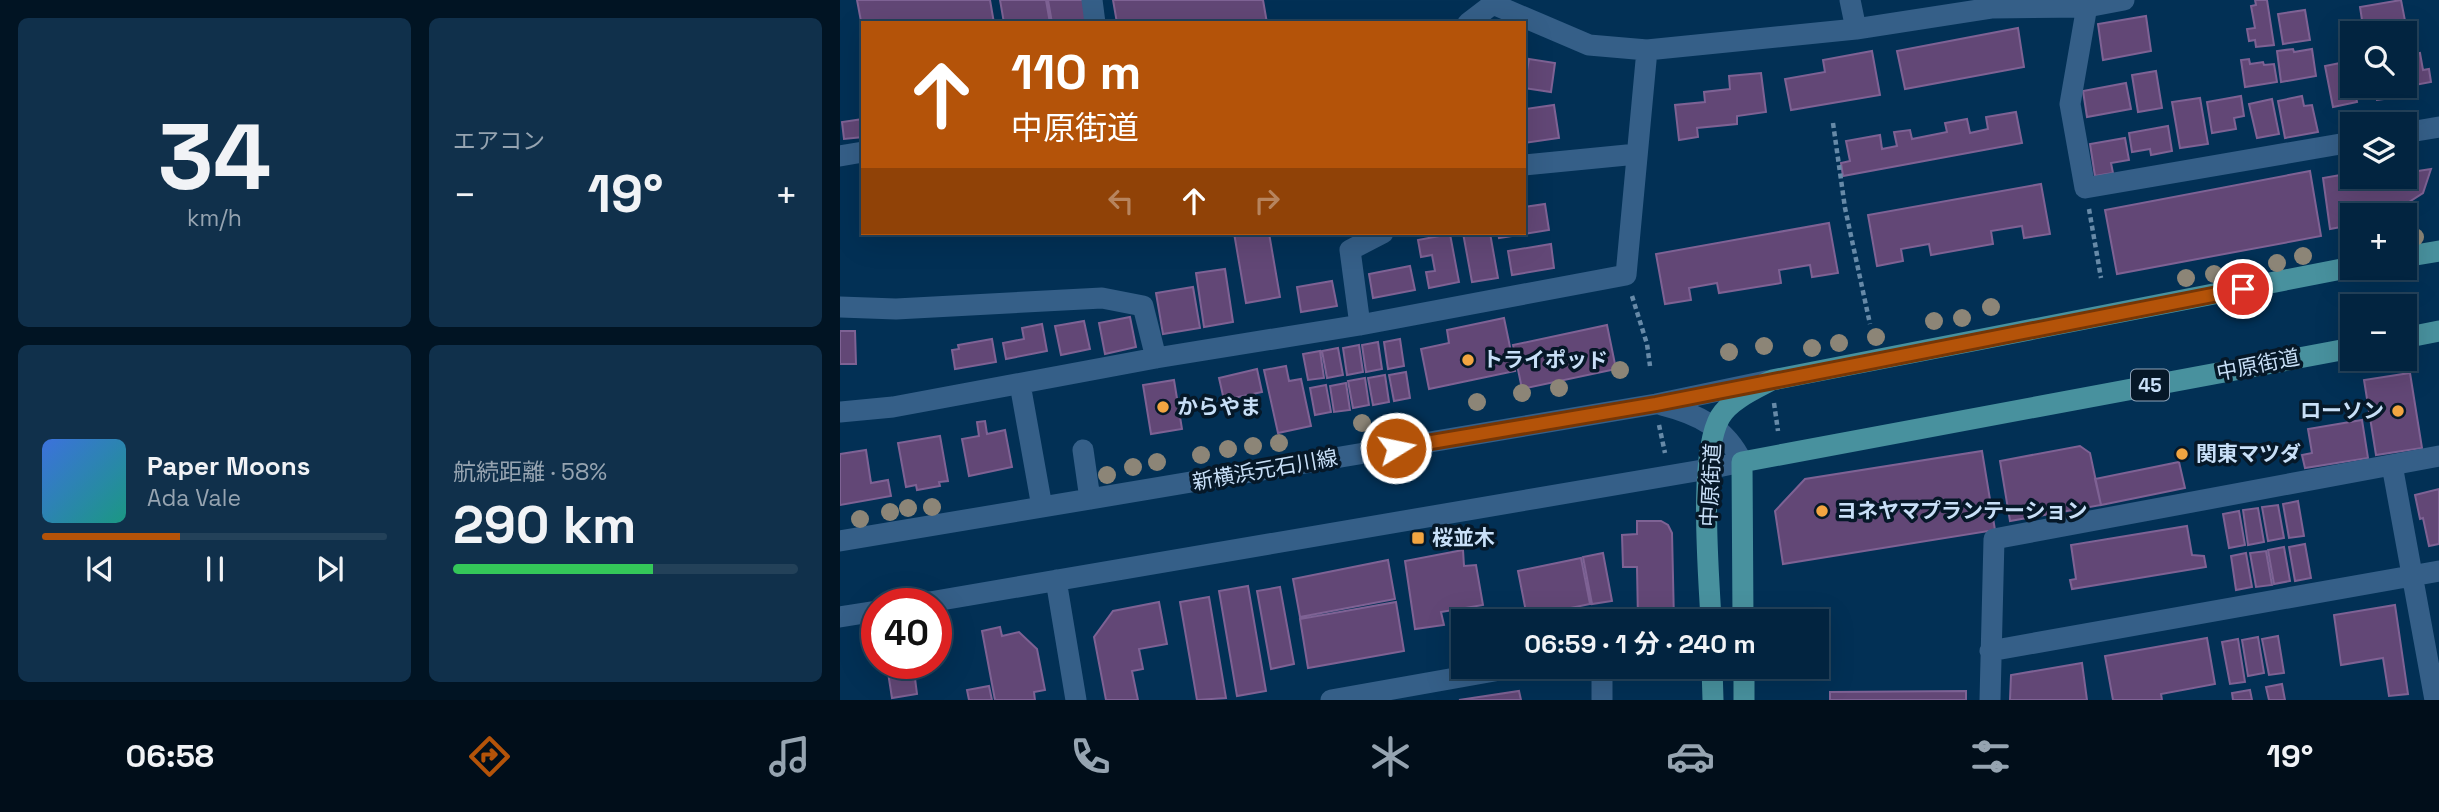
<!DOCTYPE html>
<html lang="ja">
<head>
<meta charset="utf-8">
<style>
  :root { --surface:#022440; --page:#10304b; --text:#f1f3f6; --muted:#96a4b1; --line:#234159; --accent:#b45309 }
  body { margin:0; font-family:"Space Grotesk","Noto Sans JP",sans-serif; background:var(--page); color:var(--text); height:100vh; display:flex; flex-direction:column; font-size:26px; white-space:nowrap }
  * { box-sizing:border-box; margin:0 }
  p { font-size:23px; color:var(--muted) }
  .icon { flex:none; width:38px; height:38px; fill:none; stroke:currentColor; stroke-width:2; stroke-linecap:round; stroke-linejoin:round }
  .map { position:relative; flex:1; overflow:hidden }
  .details { display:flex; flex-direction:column; gap:18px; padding:18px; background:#011423; width:840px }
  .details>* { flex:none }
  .top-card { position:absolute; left:21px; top:21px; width:665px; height:214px; border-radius:0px; box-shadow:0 7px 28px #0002,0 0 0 2px var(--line); background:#b45309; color:#fff; overflow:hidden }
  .buttons { position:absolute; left:1500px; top:21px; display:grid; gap:14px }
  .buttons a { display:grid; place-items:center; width:77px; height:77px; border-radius:0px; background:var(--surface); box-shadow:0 7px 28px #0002,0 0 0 2px var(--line); font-size:35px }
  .speed { position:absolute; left:21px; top:588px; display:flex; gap:14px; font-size:35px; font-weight:700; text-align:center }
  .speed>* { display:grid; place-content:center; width:91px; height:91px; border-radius:50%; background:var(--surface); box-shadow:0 7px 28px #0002,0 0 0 2px var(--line); line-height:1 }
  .speed .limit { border:10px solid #d22; background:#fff; color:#111 }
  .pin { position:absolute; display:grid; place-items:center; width:60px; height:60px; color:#fff; margin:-30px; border:4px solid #fff; border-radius:50%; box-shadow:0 2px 7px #0007 }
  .me { position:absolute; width:77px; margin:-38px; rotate:80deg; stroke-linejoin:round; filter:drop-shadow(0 0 5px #0008) }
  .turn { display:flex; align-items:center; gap:24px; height:147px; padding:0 35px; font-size:32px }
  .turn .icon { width:91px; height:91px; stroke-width:2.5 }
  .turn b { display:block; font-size:49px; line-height:60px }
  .lanes { display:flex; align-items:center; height:66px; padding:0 35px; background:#0003; justify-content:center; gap:35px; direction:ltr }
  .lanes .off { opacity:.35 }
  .big { font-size:52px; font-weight:700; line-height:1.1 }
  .details .card { flex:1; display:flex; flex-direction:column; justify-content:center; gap:10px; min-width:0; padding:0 24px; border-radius:10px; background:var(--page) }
  .details .dial { align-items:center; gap:0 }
  .dial b { font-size:91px; line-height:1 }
  .song { display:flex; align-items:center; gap:21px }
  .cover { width:84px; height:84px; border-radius:10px; background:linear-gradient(135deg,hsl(220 70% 55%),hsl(170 70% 35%)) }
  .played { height:7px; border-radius:4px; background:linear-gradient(90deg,var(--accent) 40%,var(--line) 40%) }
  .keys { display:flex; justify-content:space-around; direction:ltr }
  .heat { display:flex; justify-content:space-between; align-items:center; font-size:38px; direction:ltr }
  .charge { height:10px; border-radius:5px; background:linear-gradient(90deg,#34c759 58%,var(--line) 0) }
  .details .tiles { flex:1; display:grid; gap:18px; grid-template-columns:repeat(2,1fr) }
  .trip { position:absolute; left:611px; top:609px; width:378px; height:70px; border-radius:0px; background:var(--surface); box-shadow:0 7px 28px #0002,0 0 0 2px var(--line); font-weight:700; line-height:70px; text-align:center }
  .menu { display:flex; height:112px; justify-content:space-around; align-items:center; background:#010e1a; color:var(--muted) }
  .menu .icon { width:49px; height:49px }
  .menu .selected { color:var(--accent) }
  .menu b { font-size:32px; color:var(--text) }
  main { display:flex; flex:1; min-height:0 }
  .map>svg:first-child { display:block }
  .building { fill:#624776; stroke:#7e6294; stroke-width:2 }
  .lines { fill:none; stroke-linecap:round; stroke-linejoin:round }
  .path { stroke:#678aa8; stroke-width:4.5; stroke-dasharray:5 3.5; stroke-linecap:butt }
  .minor { stroke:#355f88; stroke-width:21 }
  .major { stroke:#48919e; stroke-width:21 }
  .tree { fill:#8c8577 }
  .route-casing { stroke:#753606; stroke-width:18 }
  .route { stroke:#b45309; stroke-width:12 }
  .poi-dot { fill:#f2a541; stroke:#061828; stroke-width:2.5 }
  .labels { text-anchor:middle; stroke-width:7; stroke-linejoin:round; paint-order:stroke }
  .shield { fill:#061828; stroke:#8ea3b9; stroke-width:2 }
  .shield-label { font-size:19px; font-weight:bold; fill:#c8dff7 }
  .poi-label { font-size:21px; font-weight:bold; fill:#c8dff7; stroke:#061828; text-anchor:start }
  .street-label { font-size:21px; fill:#c8dff7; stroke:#061828 }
</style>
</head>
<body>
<main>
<section class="details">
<div class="tiles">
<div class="card dial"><b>34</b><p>km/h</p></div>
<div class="card"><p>エアコン</p>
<div class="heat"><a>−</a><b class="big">19°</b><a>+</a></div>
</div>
<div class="card">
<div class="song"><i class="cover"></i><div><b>Paper Moons</b><p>Ada Vale</p></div></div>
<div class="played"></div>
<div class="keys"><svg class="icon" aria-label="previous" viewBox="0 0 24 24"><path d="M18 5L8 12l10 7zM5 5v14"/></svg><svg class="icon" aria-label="pause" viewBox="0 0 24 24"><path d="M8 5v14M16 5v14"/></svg><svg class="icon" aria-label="next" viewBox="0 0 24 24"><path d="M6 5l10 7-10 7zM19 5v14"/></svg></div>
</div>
<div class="card"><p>航続距離 · 58%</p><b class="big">290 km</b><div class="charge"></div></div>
</div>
</section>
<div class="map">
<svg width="1599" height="700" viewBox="0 0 1599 700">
  <rect width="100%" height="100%" fill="#023055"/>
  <path class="building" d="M 17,0 L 150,0 L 154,23 L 23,23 L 23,32 Z
    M 160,0 L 206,0 L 210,23 L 164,23 Z
    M 208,0 L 244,0 L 248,23 L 212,23 Z
    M 273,0 L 423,0 L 427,23 L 277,23 Z
    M 1415,0 L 1427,0 L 1434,45 L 1416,47 L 1415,40 L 1409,41 L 1407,29 L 1415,28 L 1411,6 L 1416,5 Z
    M 1561,0 L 1567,31 L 1524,33 L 1520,7 Z
    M 1465,10 L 1470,40 L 1443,44 L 1438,14 Z
    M 1306,16 L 1311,51 L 1263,60 L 1258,24 Z
    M 1178,28 L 1184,67 L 1065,89 L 1057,51 Z
    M 1453,49 L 1454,52 L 1472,49 L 1476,76 L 1441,82 L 1437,51 Z
    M 1032,51 L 1040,95 L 951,110 L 945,79 L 985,72 L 983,60 Z
    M 1580,53 L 1583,70 L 1589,69 L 1591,82 L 1559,88 L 1558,86 L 1564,86 L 1564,56 Z
    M 689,59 L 715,63 L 711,92 L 684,88 Z
    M 1409,59 L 1410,64 L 1423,62 L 1424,65 L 1434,64 L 1437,82 L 1405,87 L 1401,60 Z
    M 1510,61 L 1512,86 L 1514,86 L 1517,102 L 1493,107 L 1485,66 Z
    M 1316,71 L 1322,108 L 1298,112 L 1292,75 Z
    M 921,73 L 926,112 L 897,116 L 897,124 L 857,128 L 858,137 L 839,140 L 835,105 L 865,102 L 864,92 L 890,89 L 889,76 Z
    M 1286,83 L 1291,109 L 1247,117 L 1243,91 Z
    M 1526,86 L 1551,86 L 1553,98 L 1537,100 L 1536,91 L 1527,93 Z
    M 1401,96 L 1404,116 L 1394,118 L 1396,129 L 1372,133 L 1367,102 Z
    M 1462,96 L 1464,106 L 1472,105 L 1478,132 L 1445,138 L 1438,101 Z
    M 1360,98 L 1368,144 L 1340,148 L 1332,102 Z
    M 1432,99 L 1439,134 L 1417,138 L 1409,104 Z
    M 684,102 L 686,109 L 714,105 L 719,138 L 684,143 Z
    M 1176,112 L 1182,143 L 1003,176 L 1001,163 L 1010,161 L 1006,141 L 1040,135 L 1042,149 L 1057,146 L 1054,132 L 1070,130 L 1072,139 L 1107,132 L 1105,123 L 1127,119 L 1130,133 L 1148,129 L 1146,117 Z
    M 23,119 L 23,137 L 4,139 L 2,122 Z
    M 1328,126 L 1332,151 L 1311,155 L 1310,149 L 1292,152 L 1289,133 Z
    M 1285,138 L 1289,160 L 1271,163 L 1273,173 L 1255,176 L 1250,144 Z
    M 1591,169 L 1583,193 L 1566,204 L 1568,217 L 1512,215 L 1512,225 L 1490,229 L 1483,178 L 1512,173 L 1512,177 L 1564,177 L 1564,173 Z
    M 1470,171 L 1481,236 L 1277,274 L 1265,210 Z
    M 1201,184 L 1210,234 L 1184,238 L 1182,226 L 1151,231 L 1153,244 L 1091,255 L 1089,244 L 1061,249 L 1063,261 L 1037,266 L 1028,215 Z
    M 705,204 L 709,230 L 659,238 L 658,233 L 684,233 L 684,207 Z
    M 989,223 L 998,273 L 972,277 L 970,265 L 939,270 L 941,283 L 879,293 L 877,283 L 849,288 L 851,300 L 825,304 L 816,254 Z
    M 394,233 L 429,233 L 440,297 L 406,303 Z
    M 623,233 L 650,233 L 658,278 L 632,282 Z
    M 610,234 L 619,282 L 589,288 L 586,272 L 595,271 L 592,255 L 581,257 L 578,240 Z
    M 711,244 L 714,268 L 672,275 L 668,251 Z
    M 570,266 L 575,290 L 533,298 L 529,274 Z
    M 385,269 L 393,322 L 364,327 L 356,273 Z
    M 492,281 L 497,306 L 461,312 L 457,287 Z
    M 353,287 L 360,328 L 323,334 L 316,293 Z
    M 290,317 L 296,347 L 265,354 L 259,323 Z
    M 664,318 L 675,371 L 589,389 L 581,349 L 609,343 L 607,330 Z
    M 244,321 L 250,349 L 221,355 L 215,326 Z
    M 202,324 L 207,351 L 166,359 L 163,343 L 184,339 L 182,328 Z
    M 767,325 L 776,369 L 682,389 L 673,345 Z
    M 0,331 L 15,331 L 16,364 L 0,364 Z
    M 152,339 L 156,362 L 115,369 L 112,350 L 119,349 L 118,345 Z
    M 560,339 L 564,366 L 548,369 L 544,342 Z
    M 538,342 L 542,369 L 526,372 L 522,345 Z
    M 519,345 L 523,372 L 507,375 L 503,348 Z
    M 498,348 L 503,375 L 487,378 L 482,351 Z
    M 480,351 L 484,378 L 468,380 L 463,354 Z
    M 446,366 L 449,381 L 461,379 L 471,426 L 438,433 L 424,370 Z
    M 417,369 L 422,392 L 384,400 L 379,378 Z
    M 566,372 L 570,398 L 554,401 L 549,375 Z
    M 1570,373 L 1582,448 L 1536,455 L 1524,380 Z
    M 545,375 L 549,402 L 533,405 L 528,378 Z
    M 525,378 L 529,405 L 513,408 L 508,381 Z
    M 334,380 L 342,429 L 311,434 L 303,385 Z
    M 506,383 L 510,410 L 494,412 L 490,386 Z
    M 486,385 L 491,412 L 475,415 L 470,388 Z
    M 1522,420 L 1528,458 L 1465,468 L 1462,455 L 1472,453 L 1468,429 Z
    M 145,421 L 147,434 L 165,430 L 172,467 L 129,476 L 122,439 L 139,436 L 137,422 Z
    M 100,436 L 108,481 L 99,482 L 100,486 L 77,490 L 76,485 L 66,487 L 58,443 Z
    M 1240,446 L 1250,453 L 1261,505 L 1170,521 L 1160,461 Z
    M 26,450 L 31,483 L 48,480 L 51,496 L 0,505 L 0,454 Z
    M 1142,451 L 1155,530 L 943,564 L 935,511 L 965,479 Z
    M 1339,462 L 1345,488 L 1261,505 L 1255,479 Z
    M 1599,489 L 1599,544 L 1589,546 L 1583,518 L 1580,519 L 1575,495 Z
    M 1458,501 L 1464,536 L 1449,538 L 1443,504 Z
    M 1438,505 L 1444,538 L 1428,541 L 1422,507 Z
    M 1418,508 L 1424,542 L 1408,545 L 1403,510 Z
    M 1399,511 L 1405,545 L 1389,548 L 1383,514 Z
    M 797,521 L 821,521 L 828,525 L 832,533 L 834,621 L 798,621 L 797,567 L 783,567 L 782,535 L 797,534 Z
    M 1347,526 L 1352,555 L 1364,556 L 1366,567 L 1232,589 L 1230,580 L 1236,579 L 1231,545 Z
    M 1465,544 L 1471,578 L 1455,581 L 1449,547 Z
    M 1444,547 L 1450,581 L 1434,584 L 1428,550 Z
    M 623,550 L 624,566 L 636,565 L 643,605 L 601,612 L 604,625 L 575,629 L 565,561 Z
    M 1426,551 L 1432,585 L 1416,587 L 1410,553 Z
    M 763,553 L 772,601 L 752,604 L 743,557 Z
    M 1406,553 L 1412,587 L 1396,590 L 1391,556 Z
    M 741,558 L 750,604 L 687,617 L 678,571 Z
    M 548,560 L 555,599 L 460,617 L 453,579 Z
    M 408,586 L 426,691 L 397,696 L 379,591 Z
    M 440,587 L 454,664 L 431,669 L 417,591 Z
    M 369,597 L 386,698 L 357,700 L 340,602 Z
    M 319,602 L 327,644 L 299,649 L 303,669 L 292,671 L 298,700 L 266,700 L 254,637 L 273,611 Z
    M 556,602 L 564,651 L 468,668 L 460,619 Z
    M 1555,605 L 1568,694 L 1549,696 L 1543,658 L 1501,665 L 1494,615 Z
    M 160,627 L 162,636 L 179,632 L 197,649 L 205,690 L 194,692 L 195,700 L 155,700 L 142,631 Z
    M 1438,636 L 1444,673 L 1429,675 L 1422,639 Z
    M 1418,637 L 1424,673 L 1408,676 L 1402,640 Z
    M 1367,638 L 1375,684 L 1321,694 L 1322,700 L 1273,700 L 1265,656 Z
    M 1398,639 L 1405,682 L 1390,684 L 1382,642 Z
    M 73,663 L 77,694 L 52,698 L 47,666 Z
    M 1242,663 L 1247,700 L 1170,700 L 1171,675 Z
    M 1442,684 L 1445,700 L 1429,700 L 1426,687 Z
    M 149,686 L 152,700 L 129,700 L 127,690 Z
    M 1410,690 L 1412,700 L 1393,700 L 1392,693 Z
    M 679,691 L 681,700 L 619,700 Z
    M 1126,691 L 1126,700 L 990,700 L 990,692 Z"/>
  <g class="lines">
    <path class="path" d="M 993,123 L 1005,208 L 1030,324
      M 1249,209 L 1261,278
      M 792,296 L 807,344 L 810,366
      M 934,403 L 938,431
      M 819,425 L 825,453"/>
    <path class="minor" d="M 252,0 L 255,23
      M 1010,0 L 1016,29
      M 1248,0 L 1230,104 L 1245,188 L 1512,142
      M 628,23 L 653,4 L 749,45 L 807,50 L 1016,29 L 1151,8 L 1247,7 L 1284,0
      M 1564,133 L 1599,127
      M 0,156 L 23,152
      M 684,165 L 797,154
      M 0,307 L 56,309 L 262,298 L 303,306 L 316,358
      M 520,325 L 510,250 L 543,233
      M 180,384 L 202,507
      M 0,412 L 53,407 L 316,358 L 520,325 L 786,275 L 807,50
      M 243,450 L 250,499
      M 1552,465 L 1595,700
      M 0,541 L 816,404 L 926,381
      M 216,580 L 236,700
      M 78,604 L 868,469 L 902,462 C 886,428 858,414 822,405
      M 0,617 L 37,611
      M 1150,651 L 1599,571
      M 762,667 L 762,700
      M 491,700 L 677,667
      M 1150,700 L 1154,539 L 1599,456"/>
    <path class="major" d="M 1564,257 L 1599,251
      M 1564,338 L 1599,331
      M 871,621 C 869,574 858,456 880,417 C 890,400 915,389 932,380 L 1512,267
      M 903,621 L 902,462 L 1512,348
      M 872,667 L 873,700
      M 904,667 L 904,700"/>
  </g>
  <g class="tree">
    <circle cx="1575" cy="237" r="9"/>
    <circle cx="1463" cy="256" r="9"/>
    <circle cx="1437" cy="263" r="9"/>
    <circle cx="1412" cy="270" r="9"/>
    <circle cx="1374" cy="274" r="9"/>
    <circle cx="1346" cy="278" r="9"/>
    <circle cx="1151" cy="307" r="9"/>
    <circle cx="1122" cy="318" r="9"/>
    <circle cx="1094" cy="321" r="9"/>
    <circle cx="1036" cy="337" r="9"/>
    <circle cx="999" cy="343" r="9"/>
    <circle cx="924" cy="346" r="9"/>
    <circle cx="972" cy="348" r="9"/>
    <circle cx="889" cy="352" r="9"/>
    <circle cx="780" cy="370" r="9"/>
    <circle cx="719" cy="388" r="9"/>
    <circle cx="682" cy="393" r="9"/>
    <circle cx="637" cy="402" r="9"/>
    <circle cx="522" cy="423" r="9"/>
    <circle cx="439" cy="443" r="9"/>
    <circle cx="413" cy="446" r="9"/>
    <circle cx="388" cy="449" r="9"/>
    <circle cx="361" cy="455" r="9"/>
    <circle cx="317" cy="462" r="9"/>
    <circle cx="293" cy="467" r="9"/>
    <circle cx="267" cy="475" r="9"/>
    <circle cx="92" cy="507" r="9"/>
    <circle cx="68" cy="508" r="9"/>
    <circle cx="50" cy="512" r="9"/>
    <circle cx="20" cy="519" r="9"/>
  </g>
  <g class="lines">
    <g class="route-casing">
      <path id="route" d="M 556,448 L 816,404 L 1403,289"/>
    </g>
    <use href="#route" class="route"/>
  </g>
  <g class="poi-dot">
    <circle cx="628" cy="360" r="7"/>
    <circle cx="323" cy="407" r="7"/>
    <circle cx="1558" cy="411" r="7"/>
    <circle cx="1342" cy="454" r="7"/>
    <circle cx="982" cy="511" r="7"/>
    <rect x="571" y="531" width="14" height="14" rx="3.5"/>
  </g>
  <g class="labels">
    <rect class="shield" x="1291" y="369.5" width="38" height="31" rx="5"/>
    <g class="shield-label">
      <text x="1310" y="392">45</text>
    </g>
    <g class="poi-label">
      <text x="642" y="367">トライポッド</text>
      <text x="337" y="414">からやま</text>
      <text x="1544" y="418" text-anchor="end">ローソン</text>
      <text x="1356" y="461">関東マツダ</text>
      <text x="996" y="518">ヨネヤマプランテーション</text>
      <text x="592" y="545">桜並木</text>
    </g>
    <g class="street-label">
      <text transform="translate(1418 365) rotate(-11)" y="7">中原街道</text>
      <text transform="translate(425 470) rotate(-10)" y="7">新横浜元石川線</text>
      <text transform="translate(871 485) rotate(-87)" y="7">中原街道</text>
    </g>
  </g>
</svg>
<div class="buttons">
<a><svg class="icon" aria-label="search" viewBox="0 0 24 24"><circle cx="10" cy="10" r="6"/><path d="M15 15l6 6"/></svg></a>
<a><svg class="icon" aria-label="layers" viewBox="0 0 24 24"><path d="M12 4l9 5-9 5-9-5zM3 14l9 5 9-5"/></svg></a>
<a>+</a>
<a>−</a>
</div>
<div class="speed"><div class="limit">40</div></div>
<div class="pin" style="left:1403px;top:289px;background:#d93025"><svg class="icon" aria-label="arrive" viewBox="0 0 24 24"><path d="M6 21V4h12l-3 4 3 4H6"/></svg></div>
<svg class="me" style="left:556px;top:448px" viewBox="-20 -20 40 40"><circle r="17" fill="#b45309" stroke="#fff" stroke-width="3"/><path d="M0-11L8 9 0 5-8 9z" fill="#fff"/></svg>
<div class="trip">06:59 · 1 分 · 240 m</div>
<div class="top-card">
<div class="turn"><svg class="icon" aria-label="ahead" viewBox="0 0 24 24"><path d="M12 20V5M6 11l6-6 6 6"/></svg><div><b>110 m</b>中原街道</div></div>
<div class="lanes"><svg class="icon off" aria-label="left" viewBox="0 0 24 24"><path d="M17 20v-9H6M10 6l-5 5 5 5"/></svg><svg class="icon" aria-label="ahead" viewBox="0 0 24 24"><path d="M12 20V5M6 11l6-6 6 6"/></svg><svg class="icon off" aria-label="right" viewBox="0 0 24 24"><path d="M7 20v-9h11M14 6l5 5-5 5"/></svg></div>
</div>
</div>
</main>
<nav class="menu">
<b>06:58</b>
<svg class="icon selected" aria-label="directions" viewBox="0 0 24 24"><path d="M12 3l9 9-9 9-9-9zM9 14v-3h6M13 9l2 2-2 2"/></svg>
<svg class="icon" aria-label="music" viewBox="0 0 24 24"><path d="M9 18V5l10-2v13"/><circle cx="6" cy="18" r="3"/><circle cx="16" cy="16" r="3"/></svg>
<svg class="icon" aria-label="phone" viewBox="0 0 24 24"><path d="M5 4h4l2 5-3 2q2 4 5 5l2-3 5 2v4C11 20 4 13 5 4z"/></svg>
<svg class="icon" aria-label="climate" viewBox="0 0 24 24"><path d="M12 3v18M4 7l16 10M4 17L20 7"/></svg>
<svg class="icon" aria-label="car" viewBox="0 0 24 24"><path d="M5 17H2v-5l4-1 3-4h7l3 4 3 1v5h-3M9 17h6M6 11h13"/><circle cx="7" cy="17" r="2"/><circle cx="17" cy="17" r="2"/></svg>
<svg class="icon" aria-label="filters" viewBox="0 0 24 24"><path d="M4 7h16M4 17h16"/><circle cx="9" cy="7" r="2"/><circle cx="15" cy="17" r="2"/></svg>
<b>19°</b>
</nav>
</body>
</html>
